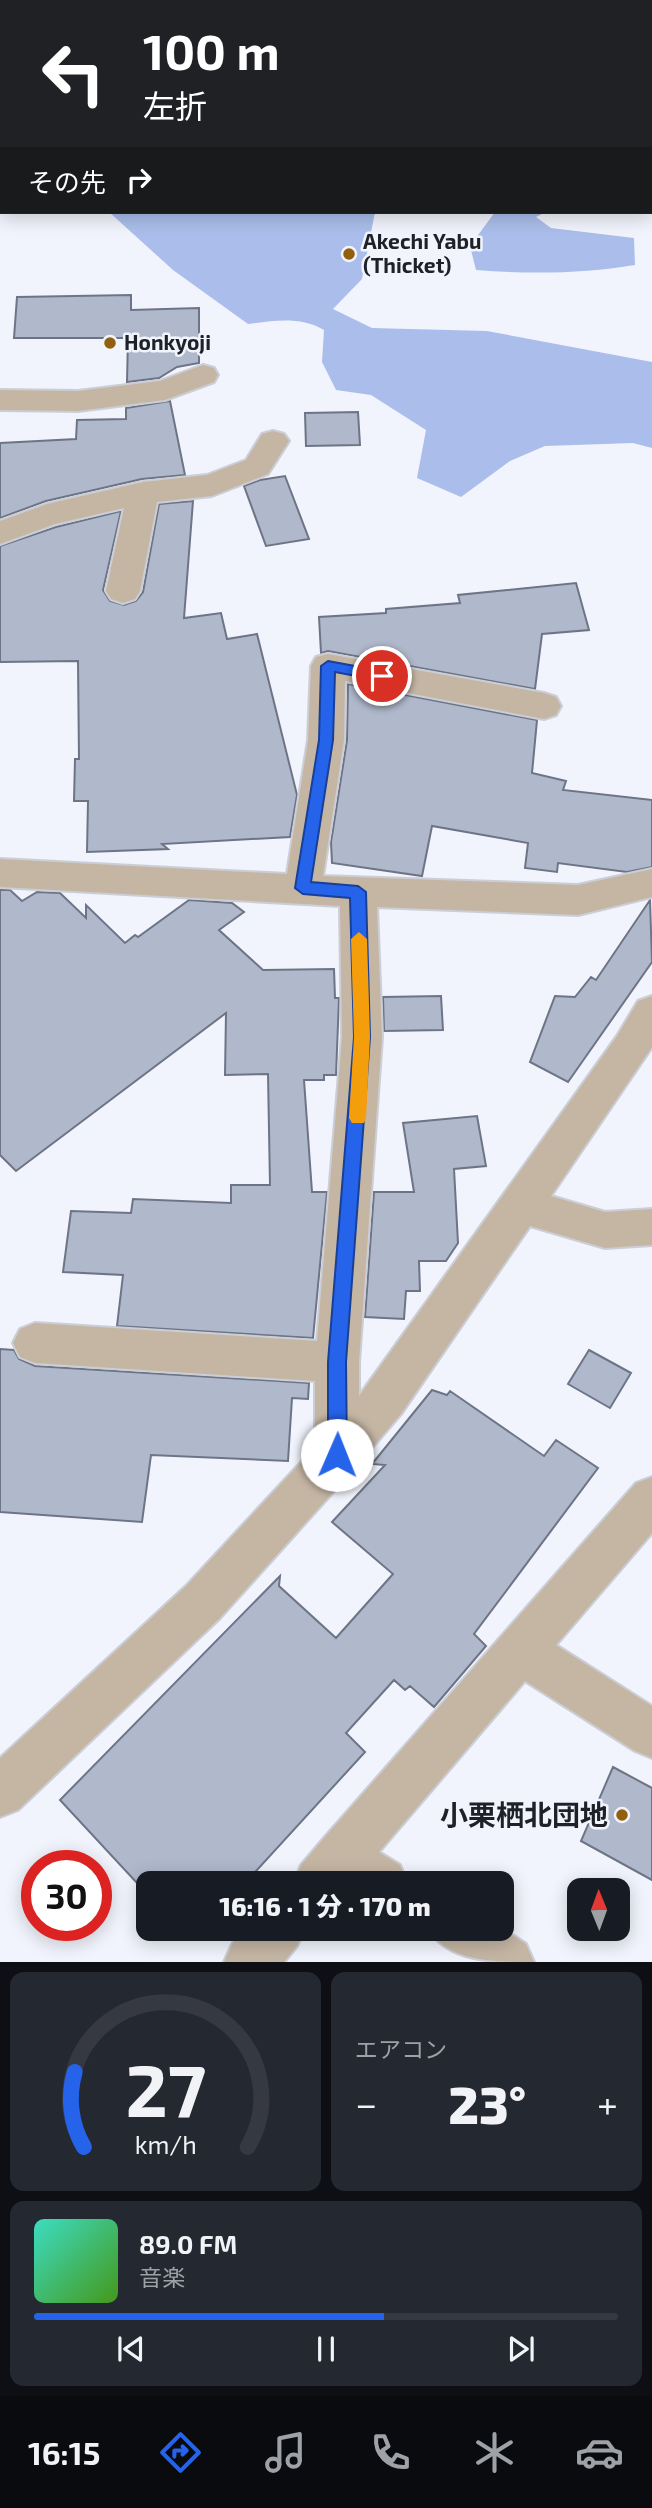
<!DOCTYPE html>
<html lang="ja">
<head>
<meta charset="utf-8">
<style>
  :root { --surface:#171b24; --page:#242831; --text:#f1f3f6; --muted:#9ea1a6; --line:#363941; --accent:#2563eb }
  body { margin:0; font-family:"Exo 2","Noto Sans JP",sans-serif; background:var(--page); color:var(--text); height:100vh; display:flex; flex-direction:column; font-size:26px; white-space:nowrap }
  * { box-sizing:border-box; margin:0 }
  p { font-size:23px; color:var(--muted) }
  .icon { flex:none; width:38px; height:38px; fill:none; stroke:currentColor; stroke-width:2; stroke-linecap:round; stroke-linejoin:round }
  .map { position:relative; height:1962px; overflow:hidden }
  .panel { display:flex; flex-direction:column; gap:10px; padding:10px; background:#0d0f14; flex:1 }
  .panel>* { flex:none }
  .hud { position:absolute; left:0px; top:0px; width:653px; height:214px; box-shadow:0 4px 18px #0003; background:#202124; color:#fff; overflow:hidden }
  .needle { width:46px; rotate:359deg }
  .controls { position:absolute; left:567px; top:1878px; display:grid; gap:14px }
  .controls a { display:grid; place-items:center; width:63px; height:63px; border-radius:14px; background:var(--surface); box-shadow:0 4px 18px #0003; font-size:35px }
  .speed { position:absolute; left:21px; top:1850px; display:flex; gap:14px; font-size:35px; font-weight:700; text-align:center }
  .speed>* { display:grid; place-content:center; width:91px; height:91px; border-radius:50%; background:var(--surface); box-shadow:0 4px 18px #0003; line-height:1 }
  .speed .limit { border:10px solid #d22; background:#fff; color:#111 }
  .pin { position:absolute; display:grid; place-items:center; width:60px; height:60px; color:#fff; margin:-30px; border:4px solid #fff; border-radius:50%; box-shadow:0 2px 7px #0007 }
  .me { position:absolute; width:77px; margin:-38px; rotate:1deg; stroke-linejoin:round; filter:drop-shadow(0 0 5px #0008) }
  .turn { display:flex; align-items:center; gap:24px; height:147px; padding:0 28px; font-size:32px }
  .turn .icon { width:91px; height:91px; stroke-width:2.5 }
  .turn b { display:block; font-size:49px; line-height:60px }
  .then { display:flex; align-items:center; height:66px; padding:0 28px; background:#0003; gap:14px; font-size:26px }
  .big { font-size:52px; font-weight:800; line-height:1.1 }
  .panel .card { flex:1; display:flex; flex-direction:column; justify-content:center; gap:10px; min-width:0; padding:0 24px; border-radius:14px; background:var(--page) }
  .panel .dial { align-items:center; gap:0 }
  .dial svg { height:182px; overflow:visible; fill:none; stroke:var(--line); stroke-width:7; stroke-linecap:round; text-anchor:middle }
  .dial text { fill:var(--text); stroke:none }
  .song { display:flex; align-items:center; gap:21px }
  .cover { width:84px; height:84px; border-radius:10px; background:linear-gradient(135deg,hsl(170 70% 55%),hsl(100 70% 35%)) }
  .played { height:7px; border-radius:4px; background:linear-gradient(90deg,var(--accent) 60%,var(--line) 60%) }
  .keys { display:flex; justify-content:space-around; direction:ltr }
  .heat { display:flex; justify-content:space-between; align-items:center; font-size:38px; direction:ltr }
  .panel .tiles { flex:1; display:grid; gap:10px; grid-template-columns:1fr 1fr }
  .card:last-child { grid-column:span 2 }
  .trip { position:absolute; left:136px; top:1871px; width:378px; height:70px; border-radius:14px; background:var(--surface); box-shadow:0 4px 18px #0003; font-weight:800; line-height:70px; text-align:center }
  .dock { display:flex; height:112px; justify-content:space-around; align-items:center; background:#090b0e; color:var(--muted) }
  .dock .icon { width:49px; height:49px }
  .dock .active { color:var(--accent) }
  .dock b { font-size:32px; color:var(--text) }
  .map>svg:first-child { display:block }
  .forest { fill:#abbeeb }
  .building { fill:#b0b9cb; stroke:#6d7486; stroke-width:2 }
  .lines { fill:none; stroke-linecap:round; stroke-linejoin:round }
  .minor-casing { stroke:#cbced6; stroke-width:4 }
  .minor { fill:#c5b6a4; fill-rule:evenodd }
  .route { fill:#2563eb; stroke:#184099; stroke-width:2 }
  .slow { fill:#f59e0b }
  .poi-dot { fill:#915f0e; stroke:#f1f4fc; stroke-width:2.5 }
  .labels { text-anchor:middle; stroke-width:5; stroke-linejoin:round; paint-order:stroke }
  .far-poi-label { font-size:21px; font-weight:bold; fill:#1e2128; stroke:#f1f4fc; text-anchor:start }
  .near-poi-label { font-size:28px; font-weight:bold; fill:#1e2128; stroke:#f1f4fc; text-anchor:end }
</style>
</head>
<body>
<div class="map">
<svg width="652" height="1962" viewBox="0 0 652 1962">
  <rect width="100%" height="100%" fill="#f1f4fc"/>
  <path class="forest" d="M 258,0 L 578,0 L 581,2 L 270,2 Z
    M 109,212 L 375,212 L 362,279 L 333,309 L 372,328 L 487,331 L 652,362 L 652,448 L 633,443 L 545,446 L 510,461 L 461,497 L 417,478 L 426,430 L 371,395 L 336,390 L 322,362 L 324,330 C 299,316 275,321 248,324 L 173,270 Z
    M 495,212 L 546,212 L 536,217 L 551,228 L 634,238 L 635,265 C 582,274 529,274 476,270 L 470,246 Z"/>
  <path class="building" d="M 131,295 L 131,310 L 199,308 L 199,363 L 177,367 L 159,378 L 127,382 L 128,338 L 14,338 L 17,297 Z
    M 170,401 L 185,475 L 142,479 L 46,501 L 0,518 L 0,443 L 76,439 L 77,420 L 126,419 L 126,408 Z
    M 358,412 L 360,445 L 306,446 L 305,413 Z
    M 285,476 L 309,539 L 266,546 L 244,486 L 260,480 Z
    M 193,501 L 184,618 L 221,613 L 227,639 L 257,634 L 297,795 L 290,837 L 162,844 L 168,849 L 87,852 L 88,801 L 74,801 L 75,759 L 79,759 L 78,661 L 0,662 L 0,546 L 56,527 L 121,511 L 103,590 L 110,601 L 124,605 L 136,601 L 143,592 L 159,504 Z
    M 576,583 L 589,630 L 542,634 L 535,689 L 328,651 L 321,653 L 319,617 L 386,613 L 386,609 L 460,603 L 458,595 Z
    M 348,684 L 537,720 L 532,773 L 566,781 L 563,790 L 652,800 L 652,867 L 627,872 L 558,863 L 557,872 L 525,868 L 528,843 L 432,826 L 422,876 L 332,863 L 331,842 L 347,740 Z
    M 0,890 L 10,890 L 22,901 L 37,892 L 60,893 L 86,918 L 86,905 L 125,943 L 135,935 L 138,937 L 189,900 L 232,903 L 244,912 L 219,930 L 263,970 L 334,969 L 335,998 L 339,998 L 336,1075 L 324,1075 L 324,1080 L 304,1080 L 312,1192 L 327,1192 L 313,1338 L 117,1326 L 123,1275 L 63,1272 L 71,1211 L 131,1213 L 133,1199 L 231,1203 L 231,1185 L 270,1185 L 268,1074 L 225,1075 L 226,1013 L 16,1171 L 0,1155 Z
    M 650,900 L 652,962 L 568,1082 L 530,1062 L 555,996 L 575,997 L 591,977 L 596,980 Z
    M 441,996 L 443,1030 L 384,1031 L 383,997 Z
    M 477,1116 L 486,1166 L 454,1169 L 458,1243 L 446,1261 L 419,1261 L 420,1291 L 406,1291 L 404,1319 L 365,1317 L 374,1192 L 414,1192 L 403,1123 Z
    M 0,1349 L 14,1350 L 19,1359 L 35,1366 L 309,1383 L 308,1399 L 292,1398 L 288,1461 L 151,1455 L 142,1522 L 0,1512 Z
    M 589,1350 L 631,1373 L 610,1408 L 568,1384 Z
    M 432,1390 L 447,1395 L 450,1391 L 544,1456 L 556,1440 L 598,1468 L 474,1634 L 486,1646 L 434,1707 L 410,1686 L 405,1690 L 394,1680 L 346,1733 L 365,1752 L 245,1883 L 149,1883 L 149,1896 L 60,1800 L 280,1576 L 279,1586 L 336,1638 L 393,1574 L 332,1522 L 385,1465 L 372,1464 Z
    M 613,1767 L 652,1788 L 652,1880 L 581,1841 Z"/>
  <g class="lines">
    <g class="minor-casing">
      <path id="minor" d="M 203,365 L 214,368 L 218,375 L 214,382 L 165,400 L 78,411 L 0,410 L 0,390 L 78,391 L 160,381 Z
        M 273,431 L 284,434 L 289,441 L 268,474 L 212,496 L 157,502 L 140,591 L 135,599 L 123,603 L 111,599 L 106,591 L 124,508 L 55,524 L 0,544 L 0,521 L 47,504 L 143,482 L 207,475 L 246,460 L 262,434 Z
        M 328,654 L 544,693 L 556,697 L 561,706 L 556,715 L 544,719 L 345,681 L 344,740 L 323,876 L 578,885 L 652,869 L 652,897 L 578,915 L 377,907 L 382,1037 L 359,1362 L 359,1396 L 617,1036 L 638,1001 L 652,996 L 652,1047 L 551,1196 L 605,1212 L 652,1209 L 652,1245 L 605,1248 L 530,1226 L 401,1414 L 353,1470 L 220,1618 L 18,1810 L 0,1817 L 0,1758 L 186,1586 L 315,1447 L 315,1381 L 35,1363 L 20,1357 L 13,1343 L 20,1329 L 35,1323 L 317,1341 L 342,1037 L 340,906 L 0,887 L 0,859 L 287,874 L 308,740 L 311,666 L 316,657 Z
        M 652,1477 L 652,1533 L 556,1645 L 652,1706 L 652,1758 L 635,1751 L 525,1681 L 379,1852 L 400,1865 L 407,1883 L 294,1883 L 301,1865 L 323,1839 L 636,1483 Z
        M 245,1928 L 305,1928 L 297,1946 L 284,1962 L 224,1962 L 232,1944 Z
        M 428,1928 L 502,1928 L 526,1944 L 534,1962 C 493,1962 447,1962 428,1928 Z"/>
    </g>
    <use href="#minor" class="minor"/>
  </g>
  <path class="route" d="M 328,661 L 382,671 L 389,676 L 382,681 L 335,672 L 333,740 L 311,882 L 358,886 L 366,892 L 370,1037 L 346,1362 L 347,1455 L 344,1461 L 337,1464 L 331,1461 L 328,1455 L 328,1362 L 354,1037 L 350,898 L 303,894 L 295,888 L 319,740 L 321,666 Z"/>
  <path class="slow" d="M 359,932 L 367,939 L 370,1037 L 366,1118 L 364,1123 L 352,1123 L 349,1118 L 354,1037 L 351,939 Z"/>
  <g class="poi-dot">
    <circle cx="349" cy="254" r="7"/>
    <circle cx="110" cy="343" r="7"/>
    <circle cx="622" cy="1815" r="7"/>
  </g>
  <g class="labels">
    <g class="far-poi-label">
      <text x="363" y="249">Akechi Yabu<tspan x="363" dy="24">(Thicket)</tspan></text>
      <text x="124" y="350">Honkyoji</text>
    </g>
    <g class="near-poi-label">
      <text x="608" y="1825">小栗栖北団地</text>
    </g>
  </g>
</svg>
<div class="controls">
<a><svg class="needle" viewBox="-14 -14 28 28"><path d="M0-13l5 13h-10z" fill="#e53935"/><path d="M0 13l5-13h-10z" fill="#9ea1a6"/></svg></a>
</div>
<div class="speed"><div class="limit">30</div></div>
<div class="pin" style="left:382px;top:676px;background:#d93025"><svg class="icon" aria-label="arrive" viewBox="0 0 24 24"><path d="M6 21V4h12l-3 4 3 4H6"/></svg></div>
<svg class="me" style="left:337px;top:1455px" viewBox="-20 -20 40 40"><circle r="19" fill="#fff"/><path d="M0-13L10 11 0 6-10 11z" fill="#2563eb"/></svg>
<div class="trip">16:16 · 1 分 · 170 m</div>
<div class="hud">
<div class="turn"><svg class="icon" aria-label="left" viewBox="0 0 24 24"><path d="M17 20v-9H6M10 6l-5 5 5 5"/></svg><div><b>100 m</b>左折</div></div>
<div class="then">その先<svg class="icon" aria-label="right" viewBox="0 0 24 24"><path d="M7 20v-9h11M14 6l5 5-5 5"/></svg></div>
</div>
</div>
<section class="panel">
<div class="tiles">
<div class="card dial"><svg viewBox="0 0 100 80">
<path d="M14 69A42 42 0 1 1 86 69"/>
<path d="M14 69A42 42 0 0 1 10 36" stroke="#2563eb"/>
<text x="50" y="56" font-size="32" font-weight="700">27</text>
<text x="50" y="72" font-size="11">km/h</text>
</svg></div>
<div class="card"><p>エアコン</p>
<div class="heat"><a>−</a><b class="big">23°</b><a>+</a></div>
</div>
<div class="card">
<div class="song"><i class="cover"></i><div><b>89.0 FM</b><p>音楽</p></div></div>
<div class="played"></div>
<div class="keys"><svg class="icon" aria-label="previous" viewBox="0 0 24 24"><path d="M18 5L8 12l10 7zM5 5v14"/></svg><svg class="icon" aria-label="pause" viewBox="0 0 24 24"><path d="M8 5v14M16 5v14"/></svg><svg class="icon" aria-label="next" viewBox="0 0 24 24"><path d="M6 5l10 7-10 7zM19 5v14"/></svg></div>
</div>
</div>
</section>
<nav class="dock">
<b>16:15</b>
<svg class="icon active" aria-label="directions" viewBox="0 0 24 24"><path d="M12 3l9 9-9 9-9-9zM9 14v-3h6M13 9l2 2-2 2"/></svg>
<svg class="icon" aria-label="music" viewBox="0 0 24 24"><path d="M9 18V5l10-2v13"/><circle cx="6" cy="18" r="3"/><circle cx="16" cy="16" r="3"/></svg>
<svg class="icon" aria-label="phone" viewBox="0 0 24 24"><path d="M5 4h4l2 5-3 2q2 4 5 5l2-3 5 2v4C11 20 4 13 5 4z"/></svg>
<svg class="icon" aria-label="climate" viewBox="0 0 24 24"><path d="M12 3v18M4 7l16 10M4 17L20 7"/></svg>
<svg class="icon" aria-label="car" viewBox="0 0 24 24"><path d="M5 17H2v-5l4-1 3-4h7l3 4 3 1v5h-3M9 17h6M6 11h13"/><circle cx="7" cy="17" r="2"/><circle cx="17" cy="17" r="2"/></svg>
</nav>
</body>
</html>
